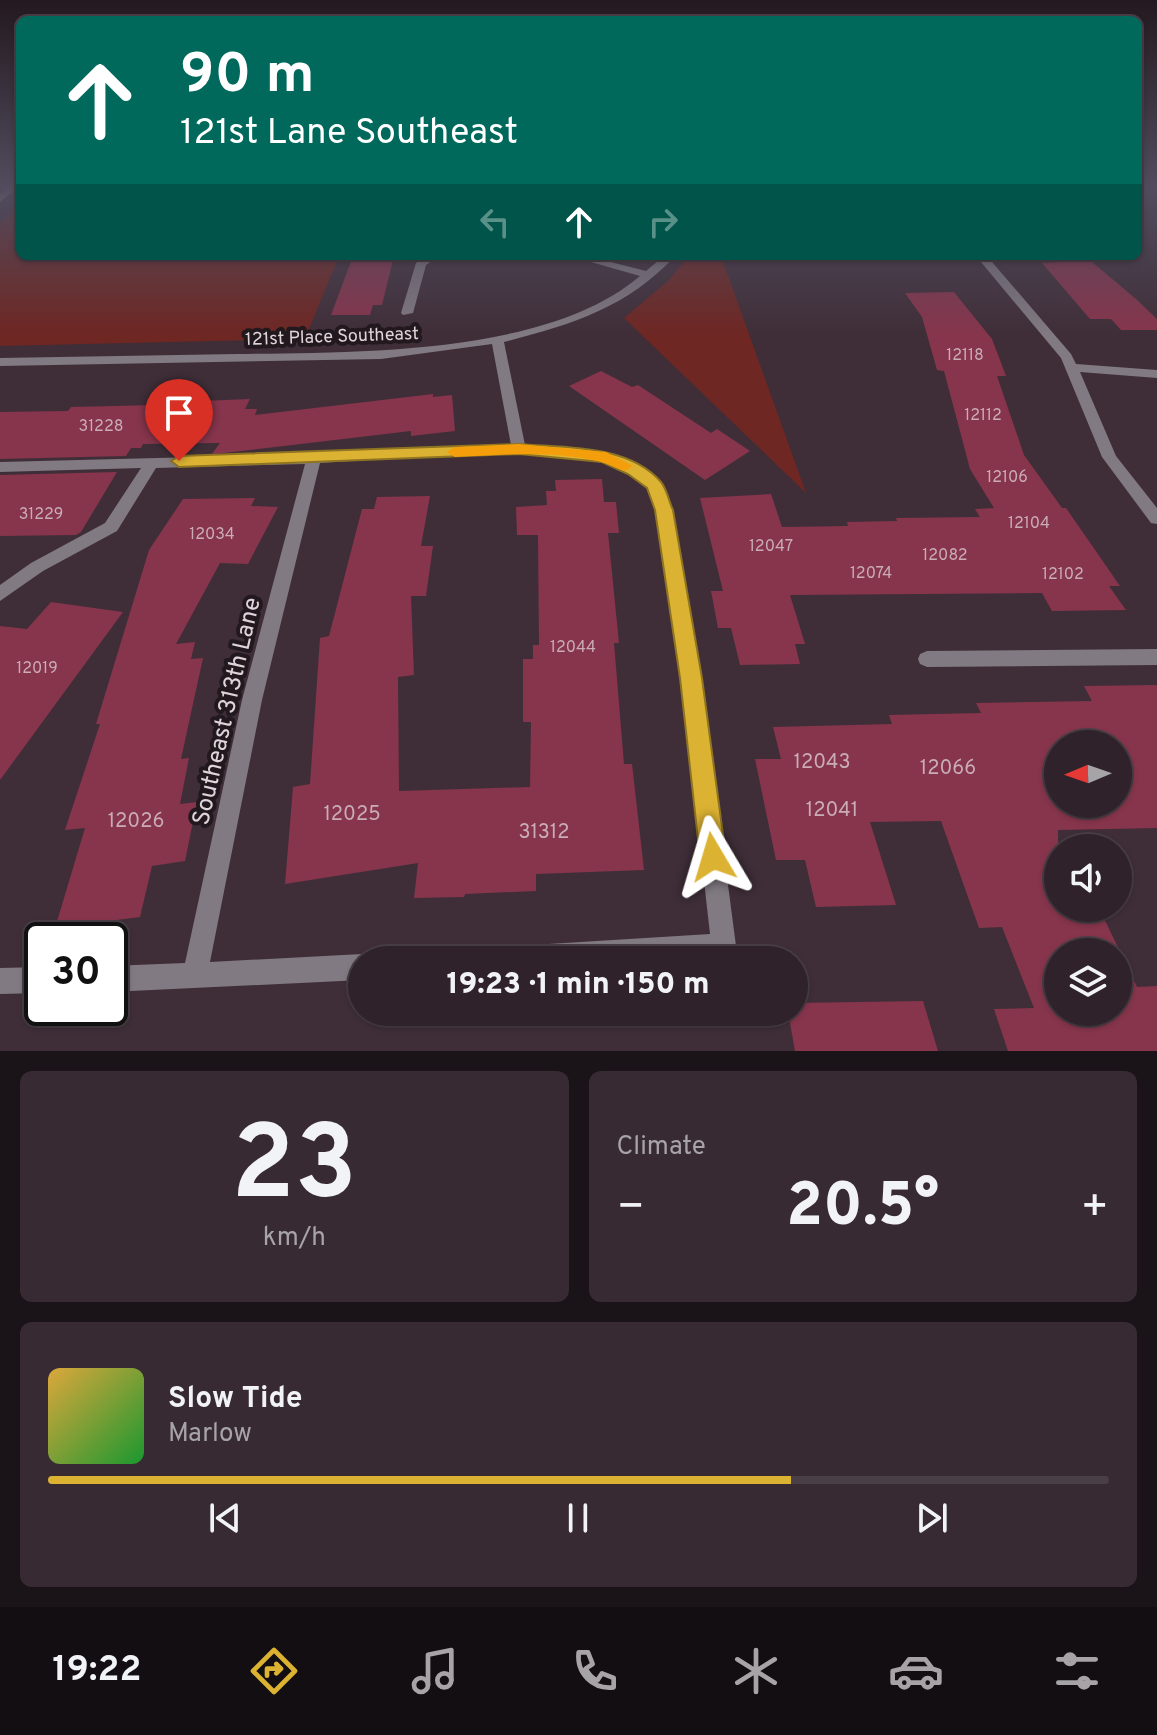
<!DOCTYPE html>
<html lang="en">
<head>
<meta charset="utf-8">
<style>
  :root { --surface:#2f222a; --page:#372a32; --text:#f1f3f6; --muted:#a7a4a8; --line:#4a3f47; --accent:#dcb233 }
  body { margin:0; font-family:Overpass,sans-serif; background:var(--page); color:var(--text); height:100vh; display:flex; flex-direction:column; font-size:30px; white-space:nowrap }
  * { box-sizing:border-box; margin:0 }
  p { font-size:26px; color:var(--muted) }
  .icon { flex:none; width:44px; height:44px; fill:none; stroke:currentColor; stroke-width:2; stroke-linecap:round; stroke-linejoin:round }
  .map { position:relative; height:1051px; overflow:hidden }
  .sheet { display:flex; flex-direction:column; gap:20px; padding:20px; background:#1a1317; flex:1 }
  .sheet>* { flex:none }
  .top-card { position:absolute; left:16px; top:16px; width:1126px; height:244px; border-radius:12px; box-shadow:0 2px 6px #0004,0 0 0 2px var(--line); background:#00695c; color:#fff; overflow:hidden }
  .needle { width:52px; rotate:268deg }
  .controls { position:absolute; left:1044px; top:730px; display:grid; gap:16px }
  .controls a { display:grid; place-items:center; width:88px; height:88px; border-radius:50%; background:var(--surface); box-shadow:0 2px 6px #0004,0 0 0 2px var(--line); font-size:40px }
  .speed { position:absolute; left:24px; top:922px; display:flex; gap:16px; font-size:40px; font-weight:700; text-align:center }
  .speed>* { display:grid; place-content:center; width:104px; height:104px; border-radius:50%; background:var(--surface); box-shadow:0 2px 6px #0004,0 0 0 2px var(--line); line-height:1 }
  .speed .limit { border:4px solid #111; border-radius:12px; background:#fff; color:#111 }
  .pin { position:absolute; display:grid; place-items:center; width:68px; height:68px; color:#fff; margin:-82px -34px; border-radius:50% 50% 50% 0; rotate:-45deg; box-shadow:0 0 8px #0007 }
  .pin .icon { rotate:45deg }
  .me { position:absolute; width:88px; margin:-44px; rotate:353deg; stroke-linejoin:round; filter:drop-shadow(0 0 6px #0008) }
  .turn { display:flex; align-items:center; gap:28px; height:168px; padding:0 32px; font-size:36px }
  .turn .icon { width:104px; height:104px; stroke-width:2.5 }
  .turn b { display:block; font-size:56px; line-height:68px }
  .lanes { display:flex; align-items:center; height:76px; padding:0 32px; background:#0003; justify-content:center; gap:40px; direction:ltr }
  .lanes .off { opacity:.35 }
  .big { font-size:60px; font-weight:800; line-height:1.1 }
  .sheet .card { flex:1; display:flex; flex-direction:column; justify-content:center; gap:12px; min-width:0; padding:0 28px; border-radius:12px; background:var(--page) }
  .sheet .dial { align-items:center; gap:0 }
  .dial b { font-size:104px; line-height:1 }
  .song { display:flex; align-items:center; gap:24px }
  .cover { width:96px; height:96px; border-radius:12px; background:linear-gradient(135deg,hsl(40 70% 55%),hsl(130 70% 35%)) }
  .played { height:8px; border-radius:4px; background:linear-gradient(90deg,var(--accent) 70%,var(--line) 70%) }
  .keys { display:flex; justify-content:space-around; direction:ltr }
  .heat { display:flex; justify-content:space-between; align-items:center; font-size:44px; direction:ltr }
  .sheet .tiles { flex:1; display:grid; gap:20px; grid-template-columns:1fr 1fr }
  .card:last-child { grid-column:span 2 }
  .trip { position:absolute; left:348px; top:946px; width:460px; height:80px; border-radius:40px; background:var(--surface); box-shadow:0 2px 6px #0004,0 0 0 2px var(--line); font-weight:800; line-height:80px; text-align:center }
  .menu { display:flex; height:128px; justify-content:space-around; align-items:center; background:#130e11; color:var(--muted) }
  .menu .icon { width:56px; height:56px }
  .menu .on { color:var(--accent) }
  .menu b { font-size:36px; color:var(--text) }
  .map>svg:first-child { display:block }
  .green { fill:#6e2723 }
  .building { fill:#86354c; fill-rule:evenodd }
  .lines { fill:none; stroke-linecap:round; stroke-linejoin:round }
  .service { fill:#817a82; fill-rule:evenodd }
  .minor { fill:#817a82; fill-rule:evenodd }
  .secondary { fill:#ada2ae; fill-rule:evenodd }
  .route { fill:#dcb233; stroke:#8f7421; stroke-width:2 }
  .slow { fill:#f59e0b }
  .labels { text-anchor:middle; stroke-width:8; stroke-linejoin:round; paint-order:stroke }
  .number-label { font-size:16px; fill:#caacb7 }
  .far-street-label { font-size:18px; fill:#e0d4db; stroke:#21191d }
  .near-number-label { font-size:20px; fill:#caacb7 }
  .near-street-label { font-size:24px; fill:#e0d4db; stroke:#21191d }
</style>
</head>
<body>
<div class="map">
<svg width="1157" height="1051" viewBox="0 0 1157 1051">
  <rect width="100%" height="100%" fill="#3f2e38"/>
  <path class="green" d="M 20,204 L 20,256 L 339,256 L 305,339 L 0,346 L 0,223 Z
    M 689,256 L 721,256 L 806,493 L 624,318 L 668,281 Z"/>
  <path class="building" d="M 353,256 L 394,256 L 382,305 L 373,305 L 370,315 L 331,315 Z
    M 1071,256 L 1085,256 L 1136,299 L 1157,319 L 1157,330 L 1121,330 L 1111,319 L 1090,319 L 1042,263 L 1065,262 Z
    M 954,292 L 992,339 L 1006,376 L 997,376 L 1024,455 L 1062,508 L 1066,508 L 1120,586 L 1109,586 L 1126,610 L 1052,611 L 1042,593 L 790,595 L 805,644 L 795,644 L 800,664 L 740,665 L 731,628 L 718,628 L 711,591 L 723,591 L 700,498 L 771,494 L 782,527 L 848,526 L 847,522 L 897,521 L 896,518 L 980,517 L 975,509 L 994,508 L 970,469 L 944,371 L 937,370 L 922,317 L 905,293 Z
    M 601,371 L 632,387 L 638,385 L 711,433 L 717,429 L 750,451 L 705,480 L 569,386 Z
    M 433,394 L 433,397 L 452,395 L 455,431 L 411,436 L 411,431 L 224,453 L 212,454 L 220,443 L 143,444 L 141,448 L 131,448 L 126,456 L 0,459 L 0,412 L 68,411 L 71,407 L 199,404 L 201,401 L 250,399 L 245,409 L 257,409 L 255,415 Z
    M 117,472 L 81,532 L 76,535 L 0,536 L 0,475 Z
    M 602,479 L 604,502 L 616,502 L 619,533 L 608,533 L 619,643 L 614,643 L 624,764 L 632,764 L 644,870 L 536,874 L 536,891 L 465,894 L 464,897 L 414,898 L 418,863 L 285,884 L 293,787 L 310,784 L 320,638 L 329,636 L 362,509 L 374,509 L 377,497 L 430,496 L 421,546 L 433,546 L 426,596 L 411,596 L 414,675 L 398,677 L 399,791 L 530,787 L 531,722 L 523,722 L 523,659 L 533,659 L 533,645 L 539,645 L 538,535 L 517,535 L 516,507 L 547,505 L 546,491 L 556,491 L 555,480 Z
    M 255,498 L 251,506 L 278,507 L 248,564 L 220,563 L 176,644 L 195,642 L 191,659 L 203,658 L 181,759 L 189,758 L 180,804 L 197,802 L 185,861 L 152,866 L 140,917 L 55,928 L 85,828 L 65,830 L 100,724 L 96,724 L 149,550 L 183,499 Z
    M 51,602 L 123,612 L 0,780 L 0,626 L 27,629 Z
    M 1157,685 L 1157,828 L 1058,830 L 1058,908 L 1099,908 L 1137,987 L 1157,986 L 1157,1051 L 1008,1051 L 994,1009 L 1034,1008 L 1002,927 L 979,928 L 941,821 L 870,822 L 896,905 L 816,907 L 805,860 L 776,860 L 755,759 L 781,759 L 773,727 L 892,724 L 889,715 L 981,713 L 976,703 L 1092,701 L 1084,686 ZM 1058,744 L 1118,744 L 1118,804 L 1058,804 ZM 1058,952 L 1118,952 L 1118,1012 L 1058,1012 Z
    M 923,1001 L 938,1051 L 795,1051 L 788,1012 L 794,1012 L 794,1003 Z"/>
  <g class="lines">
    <path class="service" d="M 426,256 L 439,256 L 426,265 L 413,313 L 403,315 L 401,313 L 416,263 Z
      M 1157,649 L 1157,665 L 927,667 L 920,664 L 918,659 L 920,654 L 927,651 Z"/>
    <path class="minor" d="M 570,256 L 587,256 L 646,271 L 664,256 L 675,256 C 627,308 570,325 504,342 L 525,445 C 568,447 636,446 662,486 C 667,493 669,502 672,510 L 701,678 L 736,946 L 733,955 L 724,958 L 696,960 L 470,960 L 473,951 L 482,948 L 710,934 L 681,678 L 656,510 C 652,498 649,487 638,478 C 586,437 390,460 320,463 L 262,700 L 210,962 L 362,954 L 372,960 L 362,960 L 362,980 L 110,992 L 110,966 L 185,963 L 242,700 L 305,464 L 156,468 L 117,531 L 43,571 L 0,601 L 0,585 L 31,563 L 105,523 L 141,468 L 0,472 L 0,462 L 314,454 L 511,445 L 492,344 L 381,359 L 0,366 L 0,358 C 79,357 158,355 237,354 C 355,352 546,356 640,276 Z
      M 976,256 L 987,256 L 1071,354 L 1076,364 L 1157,370 L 1157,378 L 1080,372 L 1116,456 L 1157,508 L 1157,524 L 1151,523 L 1102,457 L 1061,358 Z
      M 42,967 L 42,993 L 0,994 L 0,968 Z"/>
    <path class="secondary" d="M 7,188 L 17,188 L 0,202 L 0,194 Z"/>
  </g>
  <linearGradient id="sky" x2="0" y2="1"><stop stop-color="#23191f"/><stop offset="0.56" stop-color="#524c5e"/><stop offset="1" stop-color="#524c5e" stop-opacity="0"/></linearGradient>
  <rect width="1157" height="335" fill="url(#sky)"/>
  <path class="route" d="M 519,444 C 564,448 628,444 661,482 C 667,489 669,502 673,510 L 702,678 L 726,857 L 722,866 L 713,870 L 704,866 L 700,857 L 680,678 L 655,510 L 647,488 L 628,474 L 602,462 L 519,454 L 179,467 L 171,461 L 179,456 Z"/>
  <path class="slow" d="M 519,444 L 606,452 L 633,466 L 625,471 C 617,469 609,464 601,462 C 555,450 503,455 455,457 L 447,452 L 455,447 Z"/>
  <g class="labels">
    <g class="number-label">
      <text x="965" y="360">12118</text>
      <text x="983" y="420">12112</text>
      <text x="101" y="431">31228</text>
      <text x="1007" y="482">12106</text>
      <text x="41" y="519">31229</text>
      <text x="1029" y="528">12104</text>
      <text x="212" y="539">12034</text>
      <text x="771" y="551">12047</text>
      <text x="945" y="560">12082</text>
      <text x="871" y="578">12074</text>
      <text x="1063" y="579">12102</text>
      <text x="573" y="652">12044</text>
      <text x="37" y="673">12019</text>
    </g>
    <g class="far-street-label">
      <text transform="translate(332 336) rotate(-2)" y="6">121st Place Southeast</text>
    </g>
    <g class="near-number-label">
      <text x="822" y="768">12043</text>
      <text x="948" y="774">12066</text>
      <text x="832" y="816">12041</text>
      <text x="352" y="820">12025</text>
      <text x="136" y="827">12026</text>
      <text x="544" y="838">31312</text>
    </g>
    <g class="near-street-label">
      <text transform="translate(226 711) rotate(-77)" y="8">Southeast 313th Lane</text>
    </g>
  </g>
</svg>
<div class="controls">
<a><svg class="needle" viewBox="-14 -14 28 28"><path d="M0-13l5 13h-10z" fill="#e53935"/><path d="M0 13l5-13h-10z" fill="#a7a4a8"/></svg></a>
<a><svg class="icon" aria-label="sound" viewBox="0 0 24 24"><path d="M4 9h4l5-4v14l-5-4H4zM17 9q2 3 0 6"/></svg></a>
<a><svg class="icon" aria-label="layers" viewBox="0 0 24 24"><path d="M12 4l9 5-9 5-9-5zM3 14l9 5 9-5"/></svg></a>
</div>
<div class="speed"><div class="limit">30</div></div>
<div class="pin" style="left:179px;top:461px;background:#d93025"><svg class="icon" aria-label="arrive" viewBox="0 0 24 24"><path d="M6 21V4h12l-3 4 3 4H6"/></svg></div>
<svg class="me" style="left:713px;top:857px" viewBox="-20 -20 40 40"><path d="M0-17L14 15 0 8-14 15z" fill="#dcb233" stroke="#fff" stroke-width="4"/></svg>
<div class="trip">19:23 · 1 min · 150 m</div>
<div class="top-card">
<div class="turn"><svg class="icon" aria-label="ahead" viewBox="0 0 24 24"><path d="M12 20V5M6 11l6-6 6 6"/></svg><div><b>90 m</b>121st Lane Southeast</div></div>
<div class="lanes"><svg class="icon off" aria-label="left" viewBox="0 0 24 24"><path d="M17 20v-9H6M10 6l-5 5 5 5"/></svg><svg class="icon" aria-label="ahead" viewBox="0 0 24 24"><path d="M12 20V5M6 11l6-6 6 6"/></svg><svg class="icon off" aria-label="right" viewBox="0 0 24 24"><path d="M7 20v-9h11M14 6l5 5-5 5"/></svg></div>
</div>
</div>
<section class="sheet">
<div class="tiles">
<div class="card dial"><b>23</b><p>km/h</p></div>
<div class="card"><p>Climate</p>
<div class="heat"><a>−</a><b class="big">20.5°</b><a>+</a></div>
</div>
<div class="card">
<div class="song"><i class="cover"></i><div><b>Slow Tide</b><p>Marlow</p></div></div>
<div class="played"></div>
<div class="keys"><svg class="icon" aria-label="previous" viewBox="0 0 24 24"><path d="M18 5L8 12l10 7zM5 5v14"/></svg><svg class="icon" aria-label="pause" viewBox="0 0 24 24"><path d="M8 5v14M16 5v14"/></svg><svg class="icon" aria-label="next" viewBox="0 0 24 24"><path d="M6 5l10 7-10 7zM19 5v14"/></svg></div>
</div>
</div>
</section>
<nav class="menu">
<b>19:22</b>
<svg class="icon on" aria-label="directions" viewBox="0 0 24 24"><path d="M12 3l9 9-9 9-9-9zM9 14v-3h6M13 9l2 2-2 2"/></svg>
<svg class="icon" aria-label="music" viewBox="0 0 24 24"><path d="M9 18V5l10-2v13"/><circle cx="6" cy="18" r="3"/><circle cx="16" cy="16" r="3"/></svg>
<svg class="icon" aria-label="phone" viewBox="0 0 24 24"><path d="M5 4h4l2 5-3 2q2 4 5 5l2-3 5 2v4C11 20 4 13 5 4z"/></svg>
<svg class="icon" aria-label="climate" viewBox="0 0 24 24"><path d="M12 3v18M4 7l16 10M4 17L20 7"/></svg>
<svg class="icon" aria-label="car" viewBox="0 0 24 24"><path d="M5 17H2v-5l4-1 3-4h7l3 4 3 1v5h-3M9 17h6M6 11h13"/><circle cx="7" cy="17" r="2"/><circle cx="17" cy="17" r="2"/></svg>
<svg class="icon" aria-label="filters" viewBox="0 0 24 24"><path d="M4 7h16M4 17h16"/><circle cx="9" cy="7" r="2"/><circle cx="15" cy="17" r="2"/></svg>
</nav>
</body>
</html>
